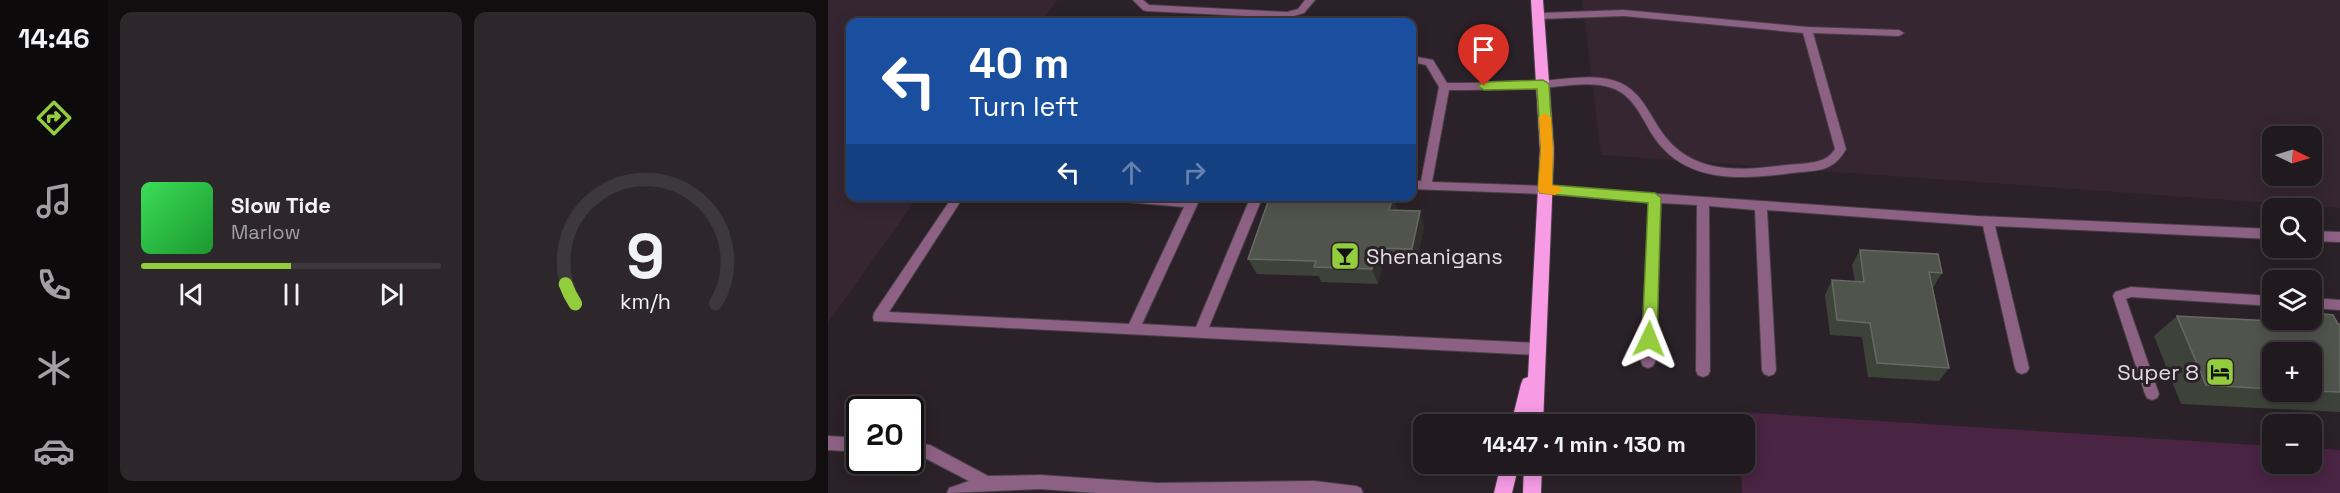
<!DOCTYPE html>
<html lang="en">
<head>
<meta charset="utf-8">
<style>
  :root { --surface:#20191e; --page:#2d262b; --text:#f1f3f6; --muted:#a2a0a4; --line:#3d383c; --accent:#93cc3d }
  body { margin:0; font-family:"Space Grotesk",sans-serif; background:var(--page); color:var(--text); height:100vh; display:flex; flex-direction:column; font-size:22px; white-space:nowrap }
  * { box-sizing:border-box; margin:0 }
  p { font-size:20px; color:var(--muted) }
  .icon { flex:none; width:33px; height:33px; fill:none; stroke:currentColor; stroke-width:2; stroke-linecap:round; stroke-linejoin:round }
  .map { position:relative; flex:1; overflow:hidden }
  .panel { display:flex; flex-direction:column; gap:12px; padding:12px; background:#120e10; width:720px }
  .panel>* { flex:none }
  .guide { position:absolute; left:18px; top:18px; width:570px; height:183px; border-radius:12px; box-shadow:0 3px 15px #0003,0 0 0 2px var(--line); background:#1a4fa0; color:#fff; overflow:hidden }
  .needle { width:39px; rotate:95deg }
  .buttons { position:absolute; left:1434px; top:126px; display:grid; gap:12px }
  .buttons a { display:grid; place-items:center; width:60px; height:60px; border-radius:12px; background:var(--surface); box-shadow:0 3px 15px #0003,0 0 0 2px var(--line); font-size:30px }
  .speed { position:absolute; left:18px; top:396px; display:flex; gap:12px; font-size:30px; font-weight:700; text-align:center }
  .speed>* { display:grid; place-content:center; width:78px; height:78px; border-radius:50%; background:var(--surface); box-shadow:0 3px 15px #0003,0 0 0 2px var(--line); line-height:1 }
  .speed .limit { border:3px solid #111; border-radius:9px; background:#fff; color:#111 }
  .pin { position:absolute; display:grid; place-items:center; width:51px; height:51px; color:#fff; margin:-62px -26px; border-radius:50% 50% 50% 0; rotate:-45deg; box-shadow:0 0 6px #0007 }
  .pin .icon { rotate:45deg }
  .me { position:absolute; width:66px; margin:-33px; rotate:2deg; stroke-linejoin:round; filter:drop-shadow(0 0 4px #0008) }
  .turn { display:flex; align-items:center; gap:21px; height:126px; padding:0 24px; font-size:27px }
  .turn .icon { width:78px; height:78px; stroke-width:2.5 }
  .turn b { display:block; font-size:42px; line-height:51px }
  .lanes { display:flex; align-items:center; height:57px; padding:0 24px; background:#0003; justify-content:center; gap:30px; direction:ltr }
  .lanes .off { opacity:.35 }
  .panel .widget { flex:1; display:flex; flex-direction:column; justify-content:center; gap:9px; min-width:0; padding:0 21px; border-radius:12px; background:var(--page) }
  .panel .dial { align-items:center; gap:0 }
  .dial svg { height:156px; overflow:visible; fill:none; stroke:var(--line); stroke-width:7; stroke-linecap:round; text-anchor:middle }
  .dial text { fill:var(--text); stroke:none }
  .song { display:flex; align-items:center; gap:18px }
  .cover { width:72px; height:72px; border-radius:9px; background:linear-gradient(135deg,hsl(130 70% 55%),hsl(130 70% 35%)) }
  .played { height:6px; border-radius:3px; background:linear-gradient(90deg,var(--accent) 50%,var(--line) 50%) }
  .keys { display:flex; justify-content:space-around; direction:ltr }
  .panel .tiles { flex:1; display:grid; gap:12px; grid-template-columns:repeat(2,1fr) }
  .trip { position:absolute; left:585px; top:414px; width:342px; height:60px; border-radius:12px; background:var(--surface); box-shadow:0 3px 15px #0003,0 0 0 2px var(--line); font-weight:800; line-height:60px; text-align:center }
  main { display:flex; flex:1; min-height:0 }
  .menu { display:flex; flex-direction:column; width:108px; justify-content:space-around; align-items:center; background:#0d0a0c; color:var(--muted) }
  .menu .icon { width:42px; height:42px }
  .menu .current { color:var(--accent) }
  .menu b { font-size:27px; color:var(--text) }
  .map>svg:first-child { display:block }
  .built { fill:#352632; fill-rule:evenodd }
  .green { fill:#492443 }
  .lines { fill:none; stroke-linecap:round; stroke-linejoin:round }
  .lane-casing { stroke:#483f46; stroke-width:2 }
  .primary-casing { stroke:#483f46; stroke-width:2 }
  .lane { fill:#8d6184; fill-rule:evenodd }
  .primary { fill:#f79be5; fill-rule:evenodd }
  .wall { fill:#3e433a; fill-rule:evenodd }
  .shaded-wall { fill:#2f2f2b }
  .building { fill:#50544c; stroke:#676963; stroke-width:1.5 }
  .route { fill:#93cc3d; stroke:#608528; stroke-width:1.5 }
  .slow { fill:#f59e0b }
  .labels { text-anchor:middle; stroke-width:6; stroke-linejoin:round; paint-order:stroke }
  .poi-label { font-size:22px; fill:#e2dce1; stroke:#2b2128; text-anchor:start }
</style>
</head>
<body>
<main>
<nav class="menu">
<b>14:46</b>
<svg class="icon current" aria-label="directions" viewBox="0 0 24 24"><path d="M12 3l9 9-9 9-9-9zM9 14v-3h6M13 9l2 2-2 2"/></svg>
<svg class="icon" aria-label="music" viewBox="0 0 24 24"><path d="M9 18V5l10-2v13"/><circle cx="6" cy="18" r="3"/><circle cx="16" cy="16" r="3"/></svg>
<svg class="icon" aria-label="phone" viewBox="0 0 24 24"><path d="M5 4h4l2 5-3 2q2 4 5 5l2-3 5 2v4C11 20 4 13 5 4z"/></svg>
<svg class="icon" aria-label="climate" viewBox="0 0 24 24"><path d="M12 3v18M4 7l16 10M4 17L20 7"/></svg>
<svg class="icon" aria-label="car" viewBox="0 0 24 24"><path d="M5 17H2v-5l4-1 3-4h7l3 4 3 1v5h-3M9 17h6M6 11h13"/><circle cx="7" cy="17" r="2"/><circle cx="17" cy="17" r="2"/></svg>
</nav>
<section class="panel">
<div class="tiles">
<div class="widget">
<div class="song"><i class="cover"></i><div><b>Slow Tide</b><p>Marlow</p></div></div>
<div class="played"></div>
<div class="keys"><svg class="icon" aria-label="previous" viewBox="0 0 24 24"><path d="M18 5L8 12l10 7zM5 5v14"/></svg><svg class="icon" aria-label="pause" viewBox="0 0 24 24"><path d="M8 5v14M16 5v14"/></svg><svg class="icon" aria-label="next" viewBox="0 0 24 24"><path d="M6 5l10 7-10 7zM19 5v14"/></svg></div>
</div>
<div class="widget dial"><svg viewBox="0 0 100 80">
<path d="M14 69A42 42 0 1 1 86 69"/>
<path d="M14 69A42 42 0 0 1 9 59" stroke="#93cc3d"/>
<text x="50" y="56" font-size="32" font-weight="700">9</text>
<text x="50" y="72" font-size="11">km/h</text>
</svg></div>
</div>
</section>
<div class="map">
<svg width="1512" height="493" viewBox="0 0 1512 493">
  <rect width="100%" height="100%" fill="#2b2128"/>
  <path class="built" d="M 0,0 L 229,0 L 213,22 L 22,22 L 22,196 L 90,197 L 0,323 Z
    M 754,0 L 1512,0 L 1512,208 L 773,155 ZM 1444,136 L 1484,136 L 1484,176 L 1444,176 Z"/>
  <path class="green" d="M 912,412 L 1444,446 L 1444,464 L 1484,464 L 1484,448 L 1512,450 L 1512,493 L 914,493 L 913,464 L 916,464 L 916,424 L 912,424 Z"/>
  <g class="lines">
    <g class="lane-casing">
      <path id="lane" d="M 305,0 L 315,0 L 321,5 L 459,12 L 470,9 L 477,0 L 487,0 L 476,13 L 459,18 L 318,11 L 315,10 Z
        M 796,10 L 979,27 L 1071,30 L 1076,33 L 1071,36 L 985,33 L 1018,149 C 1005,173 989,170 964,173 C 911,180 853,184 822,131 C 813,115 803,94 784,88 C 762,80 734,87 711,88 C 681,89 651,90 621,90 L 604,182 L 717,186 L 1149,216 L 1444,229 L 1444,239 L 1167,226 L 1201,368 L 1199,372 L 1194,374 L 1189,372 L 1187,368 L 1155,226 L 939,210 L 948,370 L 946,374 L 941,376 L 936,374 L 934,370 L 927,210 L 881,206 L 882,371 L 880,375 L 875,377 L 870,375 L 868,371 L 869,205 L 833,203 L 827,362 L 825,366 L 820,368 L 815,366 L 813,362 L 821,202 L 717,194 L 584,189 L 584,181 L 593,181 L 611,87 L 598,65 L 584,62 L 584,56 L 605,60 L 619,83 C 650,83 680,82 711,81 C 735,80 760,74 784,80 C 811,87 819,110 833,131 C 863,175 911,171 958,165 C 975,163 998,165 1007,149 L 975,33 L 796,16 L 711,19 L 706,16 L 711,13 Z
        M 125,196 L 136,196 L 61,312 L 301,324 L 356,207 L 276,200 L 271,196 C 287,196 362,193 370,203 L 314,324 L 368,327 L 423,196 L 435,196 L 381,327 L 709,343 L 714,345 L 716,349 L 714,353 L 709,355 L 46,321 L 45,317 L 46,313 Z
        M 1484,231 L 1512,232 L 1512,242 L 1484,241 Z
        M 1303,287 L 1444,296 L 1444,306 L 1303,297 L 1298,299 L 1331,394 L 1329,398 L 1324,400 L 1319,398 L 1317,394 L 1285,296 L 1287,292 Z
        M 1484,298 L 1512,300 L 1512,310 L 1484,308 Z
        M 0,436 L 32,438 L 32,452 L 0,450 Z
        M 82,442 L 102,445 L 160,476 L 212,475 L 329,483 L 486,481 L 528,486 L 533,488 L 535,493 L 269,493 L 212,489 L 119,493 L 121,488 L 141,481 L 95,457 L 82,456 Z"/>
    </g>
    <g class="primary-casing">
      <path id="primary" d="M 703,0 L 715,0 L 726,150 L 715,424 L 683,424 L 693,384 L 695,379 L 700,377 L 712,150 Z
        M 673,464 L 691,464 L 684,493 L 666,493 Z
        M 696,464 L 714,464 L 713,493 L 695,493 Z"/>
    </g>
    <use href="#lane" class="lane"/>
    <use href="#primary" class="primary"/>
  </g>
  <path class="wall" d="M 569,210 L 592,211 L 596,227 L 588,264 L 555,263 L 550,284 L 493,282 L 491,276 L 429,274 L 420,259 Z
    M 1032,250 L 1114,273 L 1105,288 L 1121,368 L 1111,381 L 1040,377 L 1034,337 L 1002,335 L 997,295 L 1004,280 L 1027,282 L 1024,265 Z
    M 1496,314 L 1510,324 L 1512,324 L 1512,412 L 1353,404 L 1326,336 L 1349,316 L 1439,320 L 1444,316 L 1444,320 L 1484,320 ZM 1444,352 L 1484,352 L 1484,392 L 1444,392 Z"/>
  <path class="shaded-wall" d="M 565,196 L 570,212 L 561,210 Z
    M 592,211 L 596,227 L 588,264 L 584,249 Z
    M 550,248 L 555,263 L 550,284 L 544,269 Z"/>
  <path class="building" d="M 442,196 L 525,200 L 527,196 L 565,196 L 561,210 L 592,211 L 584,249 L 550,248 L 544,269 L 486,267 L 488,261 L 420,259 Z
    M 1032,250 L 1110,254 L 1114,273 L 1101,272 L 1121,368 L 1049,363 L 1042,323 L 1009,320 L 1004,280 L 1036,282 Z
    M 1484,303 L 1491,303 L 1496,314 L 1505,315 L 1510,324 L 1512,324 L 1512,392 L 1484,391 L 1484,352 L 1444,352 L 1444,389 L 1378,385 L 1349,316 L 1464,322 L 1463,320 L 1484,320 Z"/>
  <path class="route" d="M 715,80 L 721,84 L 725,150 L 724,185 L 827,193 L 833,198 L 829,339 L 826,343 L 821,345 L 816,343 L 814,339 L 820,203 L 712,193 L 710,189 L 713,150 L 709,89 L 656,90 L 650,86 L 656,82 Z"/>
  <path class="slow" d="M 717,113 L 723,117 L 725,150 L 724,185 L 732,187 L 734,190 L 727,195 L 712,193 L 710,189 L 713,150 L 711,117 Z"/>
  <defs>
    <g id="bar-square" transform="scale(1.5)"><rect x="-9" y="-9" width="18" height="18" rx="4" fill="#93cc3d" stroke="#2b2128"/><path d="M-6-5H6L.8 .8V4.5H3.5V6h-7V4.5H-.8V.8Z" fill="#111"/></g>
    <g id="hotel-square" transform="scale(1.5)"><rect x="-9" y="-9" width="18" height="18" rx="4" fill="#93cc3d" stroke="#2b2128"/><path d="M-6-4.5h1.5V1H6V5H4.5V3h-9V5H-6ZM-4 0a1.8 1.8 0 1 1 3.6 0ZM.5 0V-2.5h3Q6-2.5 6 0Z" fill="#111"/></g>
  </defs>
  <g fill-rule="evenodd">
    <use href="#bar-square" x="517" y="256"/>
    <use href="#hotel-square" x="1392" y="372"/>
  </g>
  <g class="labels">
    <g class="poi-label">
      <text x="538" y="264">Shenanigans</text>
      <text x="1371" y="380" text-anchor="end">Super 8</text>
    </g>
  </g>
</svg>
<div class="buttons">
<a><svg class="needle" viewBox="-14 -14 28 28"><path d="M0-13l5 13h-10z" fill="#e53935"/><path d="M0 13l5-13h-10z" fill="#a2a0a4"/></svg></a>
<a><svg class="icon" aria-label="search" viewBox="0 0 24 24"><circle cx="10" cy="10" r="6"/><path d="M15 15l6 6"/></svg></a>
<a><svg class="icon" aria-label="layers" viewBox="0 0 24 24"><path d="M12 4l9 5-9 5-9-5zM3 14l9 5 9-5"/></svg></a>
<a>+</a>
<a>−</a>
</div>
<div class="speed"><div class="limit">20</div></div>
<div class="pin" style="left:656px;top:86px;background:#d93025"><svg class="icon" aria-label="arrive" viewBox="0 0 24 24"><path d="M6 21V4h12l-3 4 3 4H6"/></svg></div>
<svg class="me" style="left:821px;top:339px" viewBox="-20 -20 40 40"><path d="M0-17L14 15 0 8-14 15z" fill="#93cc3d" stroke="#fff" stroke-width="4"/></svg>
<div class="trip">14:47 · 1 min · 130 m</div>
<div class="guide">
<div class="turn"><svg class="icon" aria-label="left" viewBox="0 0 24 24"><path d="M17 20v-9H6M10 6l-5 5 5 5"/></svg><div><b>40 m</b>Turn left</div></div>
<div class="lanes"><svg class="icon" aria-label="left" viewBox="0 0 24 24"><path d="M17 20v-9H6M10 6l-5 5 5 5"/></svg><svg class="icon off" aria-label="ahead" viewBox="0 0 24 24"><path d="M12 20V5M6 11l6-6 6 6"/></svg><svg class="icon off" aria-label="right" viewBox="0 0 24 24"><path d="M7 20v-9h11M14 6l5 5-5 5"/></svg></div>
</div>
</div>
</main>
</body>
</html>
